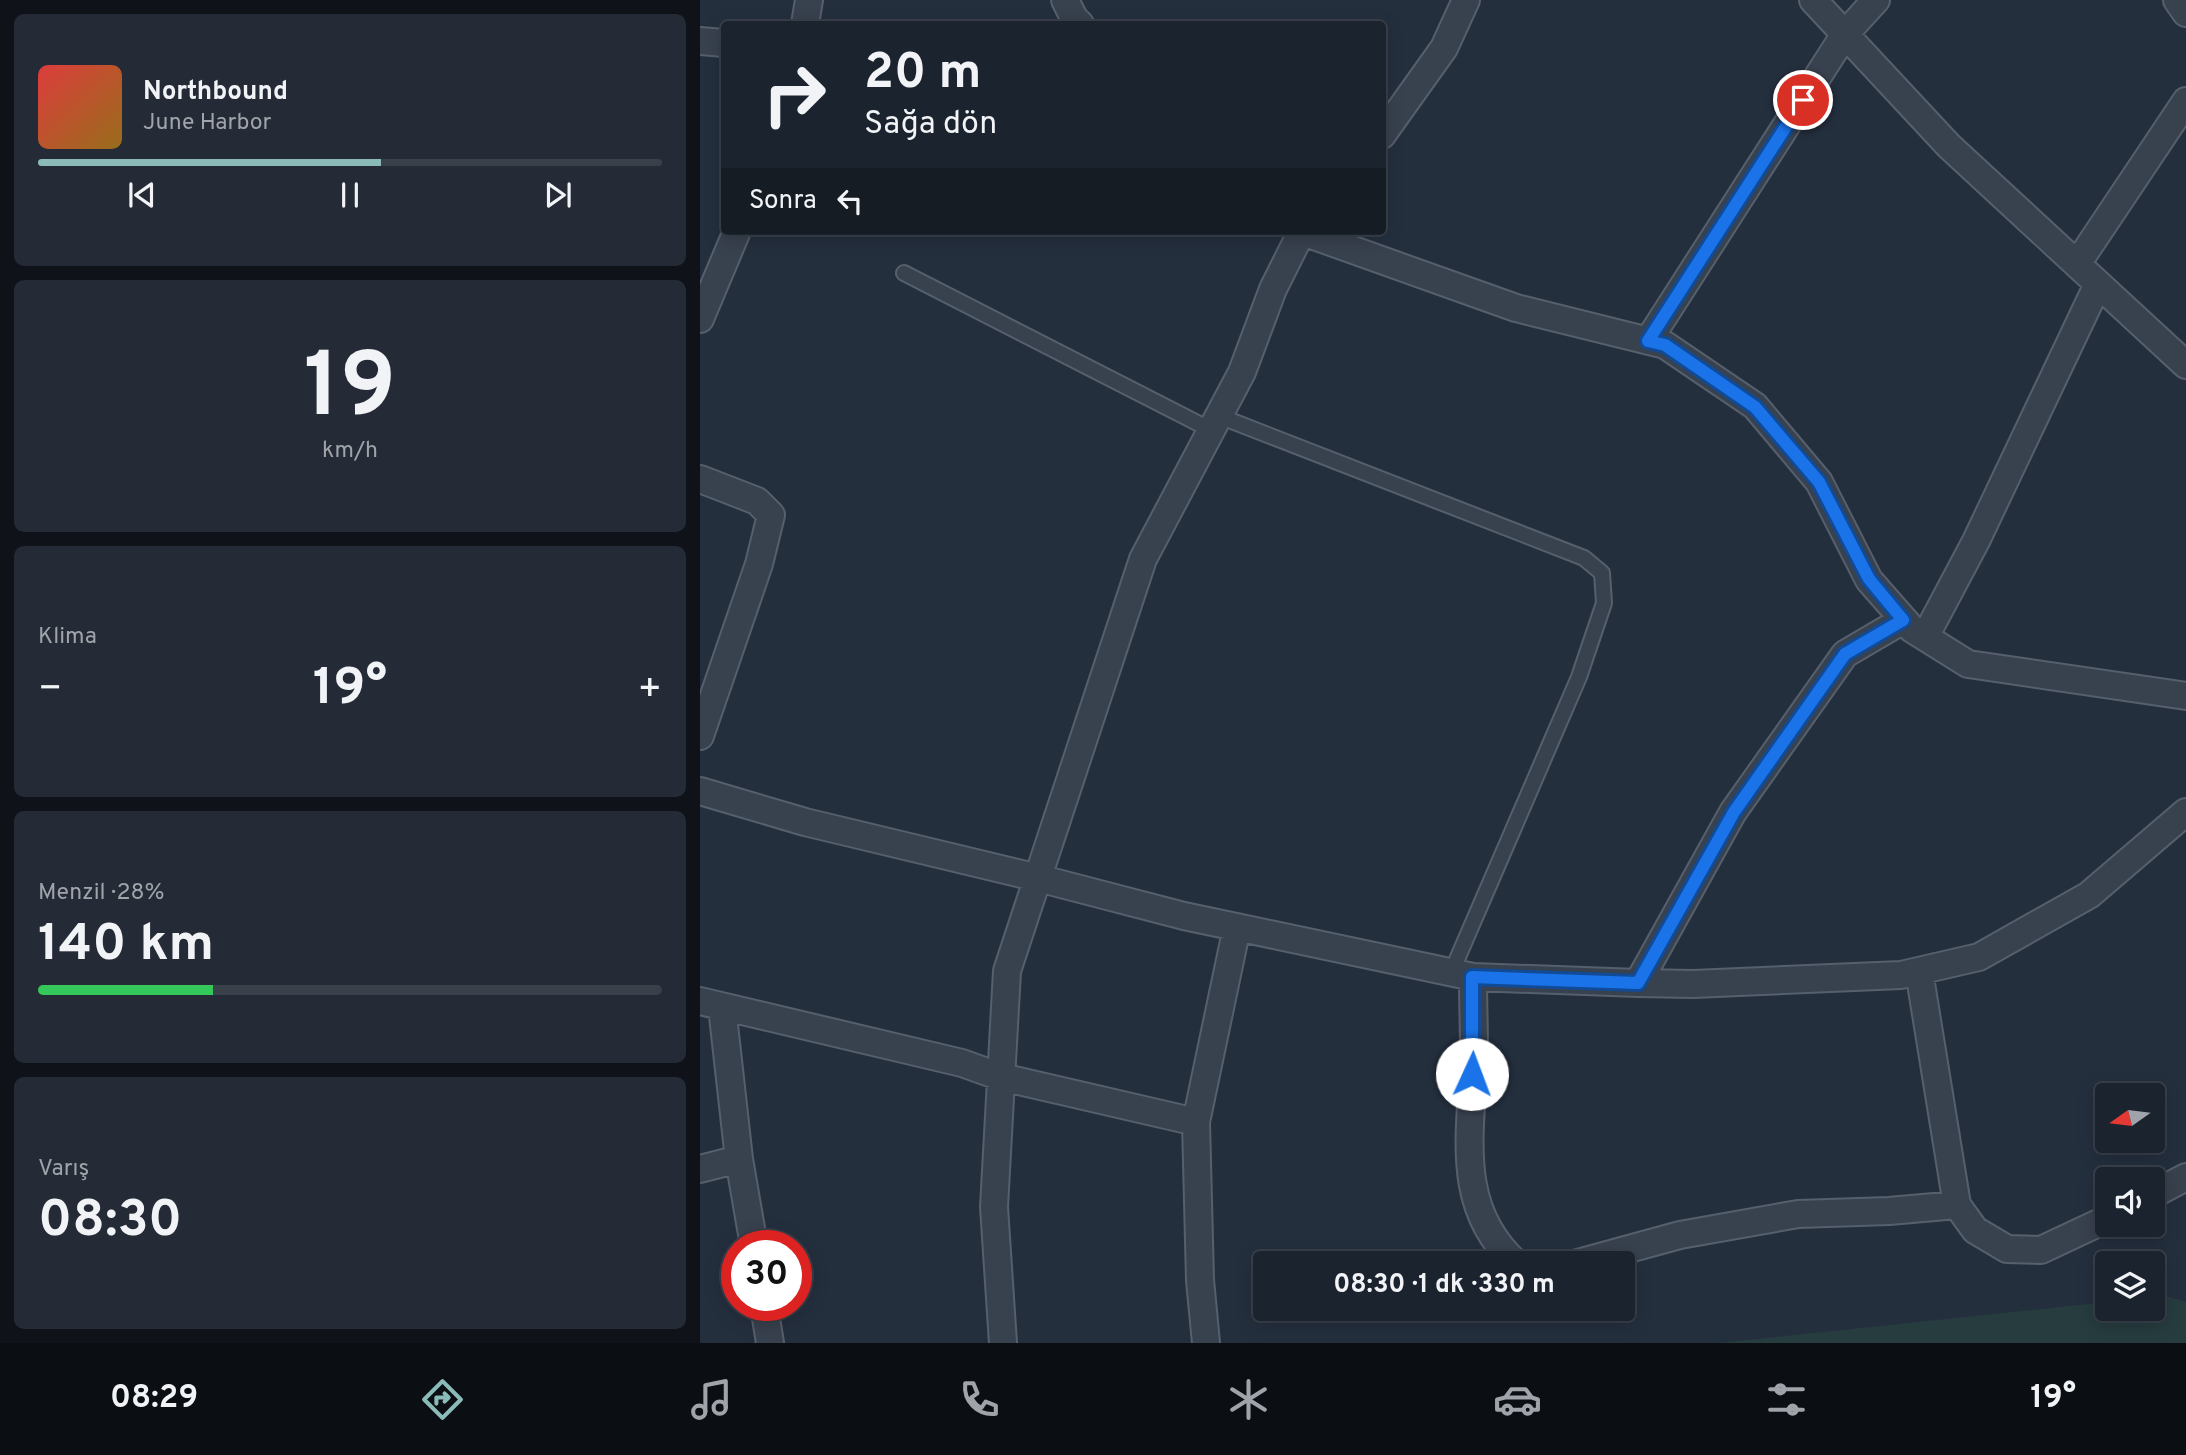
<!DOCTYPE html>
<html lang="tr">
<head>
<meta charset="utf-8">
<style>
  :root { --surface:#1b232e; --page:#242b36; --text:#f1f3f6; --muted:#a0a4aa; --line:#39404a; --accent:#8bbbb9 }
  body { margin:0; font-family:Overpass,sans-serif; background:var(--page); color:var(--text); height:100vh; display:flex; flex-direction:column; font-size:26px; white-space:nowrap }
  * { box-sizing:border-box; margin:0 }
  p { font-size:23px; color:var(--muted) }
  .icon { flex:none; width:38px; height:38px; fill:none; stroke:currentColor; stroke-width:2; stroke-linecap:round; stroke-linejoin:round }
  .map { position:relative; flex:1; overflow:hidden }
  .drawer { display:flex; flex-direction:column; gap:14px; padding:14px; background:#0f1319; width:700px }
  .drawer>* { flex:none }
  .hud { position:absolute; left:21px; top:21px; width:665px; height:214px; border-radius:7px; box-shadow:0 4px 18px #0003,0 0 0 2px var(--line); background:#1b232e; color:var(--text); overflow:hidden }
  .needle { width:46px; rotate:256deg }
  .buttons { position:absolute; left:1395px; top:1083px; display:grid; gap:14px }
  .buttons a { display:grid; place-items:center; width:70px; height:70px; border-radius:7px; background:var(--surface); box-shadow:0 4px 18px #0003,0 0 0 2px var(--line); font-size:35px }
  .speed { position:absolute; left:21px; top:1230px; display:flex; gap:14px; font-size:35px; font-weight:700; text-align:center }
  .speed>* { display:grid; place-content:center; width:91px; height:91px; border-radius:50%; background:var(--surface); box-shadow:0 4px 18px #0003,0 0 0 2px var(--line); line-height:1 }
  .speed .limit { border:10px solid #d22; background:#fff; color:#111 }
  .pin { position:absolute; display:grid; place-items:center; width:60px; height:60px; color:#fff; margin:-30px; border:4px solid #fff; border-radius:50%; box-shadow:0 2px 7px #0007 }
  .me { position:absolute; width:77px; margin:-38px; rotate:2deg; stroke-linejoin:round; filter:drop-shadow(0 0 5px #0008) }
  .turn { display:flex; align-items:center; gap:24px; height:147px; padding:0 28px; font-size:32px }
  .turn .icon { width:91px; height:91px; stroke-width:2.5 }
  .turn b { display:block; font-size:49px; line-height:60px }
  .then { display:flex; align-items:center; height:66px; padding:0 28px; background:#0003; gap:14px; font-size:26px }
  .big { font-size:52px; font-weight:700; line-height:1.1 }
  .drawer .tile { flex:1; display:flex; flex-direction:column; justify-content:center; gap:10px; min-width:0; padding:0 24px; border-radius:10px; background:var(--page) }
  .drawer .dial { align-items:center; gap:0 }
  .dial b { font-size:91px; line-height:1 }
  .song { display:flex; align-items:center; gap:21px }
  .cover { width:84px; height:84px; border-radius:10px; background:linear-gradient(135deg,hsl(0 70% 55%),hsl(40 70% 35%)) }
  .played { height:7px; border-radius:4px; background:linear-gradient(90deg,var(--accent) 55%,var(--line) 55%) }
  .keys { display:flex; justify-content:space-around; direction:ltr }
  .heat { display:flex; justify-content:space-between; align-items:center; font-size:38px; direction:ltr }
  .charge { height:10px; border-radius:5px; background:linear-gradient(90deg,#34c759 28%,var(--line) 0) }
  .trip { position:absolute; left:553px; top:1251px; width:382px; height:70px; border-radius:7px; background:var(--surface); box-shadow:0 4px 18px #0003,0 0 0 2px var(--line); font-weight:700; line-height:70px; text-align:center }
  .dock { display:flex; height:112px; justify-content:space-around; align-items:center; background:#0b0e12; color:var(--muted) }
  .dock .icon { width:49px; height:49px }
  .dock .current { color:var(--accent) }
  .dock b { font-size:32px; color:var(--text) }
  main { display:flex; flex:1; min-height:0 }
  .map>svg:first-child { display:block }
  .green { fill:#263c3f }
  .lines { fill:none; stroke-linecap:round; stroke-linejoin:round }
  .service-casing { stroke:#565f6c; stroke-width:18 }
  .minor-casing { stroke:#565f6c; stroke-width:30 }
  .service { stroke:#38414e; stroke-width:14 }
  .minor { stroke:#38414e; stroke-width:26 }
  .route-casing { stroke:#114b97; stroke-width:18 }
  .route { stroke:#1a73e8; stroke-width:12 }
</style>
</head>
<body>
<main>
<section class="drawer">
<div class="tile">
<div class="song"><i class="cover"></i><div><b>Northbound</b><p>June Harbor</p></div></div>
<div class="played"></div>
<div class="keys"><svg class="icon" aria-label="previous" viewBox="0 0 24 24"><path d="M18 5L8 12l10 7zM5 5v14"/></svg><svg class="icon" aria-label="pause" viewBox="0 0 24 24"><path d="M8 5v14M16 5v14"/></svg><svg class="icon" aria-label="next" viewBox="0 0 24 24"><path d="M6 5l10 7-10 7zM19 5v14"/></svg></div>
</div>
<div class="tile dial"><b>19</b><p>km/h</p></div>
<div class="tile"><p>Klima</p>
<div class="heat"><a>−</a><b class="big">19°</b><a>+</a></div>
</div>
<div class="tile"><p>Menzil · 28%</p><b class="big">140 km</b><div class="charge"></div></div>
<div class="tile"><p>Varış</p><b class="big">08:30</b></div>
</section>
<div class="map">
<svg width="1486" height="1343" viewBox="0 0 1486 1343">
  <rect width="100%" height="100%" fill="#242f3e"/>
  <path class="green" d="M 1466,1296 L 1486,1302 L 1486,1343 L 1018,1343 L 1407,1302 L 1407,1309 L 1452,1309 L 1453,1298 Z"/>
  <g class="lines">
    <g class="service-casing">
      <path id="service" d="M 204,273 L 511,430
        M 519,416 L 884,558 L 902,573 L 904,603 L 879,677 L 752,971"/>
    </g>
    <g class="minor-casing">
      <path id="minor" d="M 365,0 L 374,18 L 380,24
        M 1113,0 L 1249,146 L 1486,365
        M 1477,0 L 1486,13
        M 105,24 L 109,0
        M 0,41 L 24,43
        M 682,135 L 744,48 L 766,0
        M 600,231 L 816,308 L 965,345 L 1055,406 L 1119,482 L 1169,580 L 1212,629 L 1268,664 L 1486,696
        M 1377,264 L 1486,101
        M 0,319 L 37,231
        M 948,341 L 1145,34 L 1176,0
        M 0,479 L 57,501 L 71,515 L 59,564 L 0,736
        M 1225,637 L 1276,541 L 1398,284
        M 0,791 L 105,822 L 338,878 L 484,916 L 773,977 L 938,983 L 993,984 L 1201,975 L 1279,957 L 1389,895 L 1486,812
        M 1219,971 L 1257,1205 L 1275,1230 L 1307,1249 L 1341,1250 L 1407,1219
        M 773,977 C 773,1002 774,1027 774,1052 C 772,1129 752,1206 817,1264
        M 938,983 L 1033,812 L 1145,654 L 1203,620
        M 0,1001 L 262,1063 L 301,1077 L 496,1122
        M 22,1007 L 39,1159 L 54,1246
        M 0,1169 L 39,1159
        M 1452,1195 L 1486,1177
        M 874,1264 L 980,1235 L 1098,1214 L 1189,1211 L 1257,1205
        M 64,1306 L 70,1343
        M 303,1343 L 294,1207 L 307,971 L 443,559 L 542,372 L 573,289 L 602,231
        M 506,1343 L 500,1280 L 496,1122 L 537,927"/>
    </g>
    <use href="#service" class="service"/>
    <use href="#minor" class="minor"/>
  </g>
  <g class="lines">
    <g class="route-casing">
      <path id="route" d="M 772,1074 L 772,977 L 938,983 L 1034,812 L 1145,654 L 1203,620 L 1169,579 L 1119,482 L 1055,407 L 965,345 L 948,341 L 1103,100"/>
    </g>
    <use href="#route" class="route"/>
  </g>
</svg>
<div class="buttons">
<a><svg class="needle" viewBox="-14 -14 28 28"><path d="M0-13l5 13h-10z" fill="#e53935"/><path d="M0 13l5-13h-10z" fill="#a0a4aa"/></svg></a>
<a><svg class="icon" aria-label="sound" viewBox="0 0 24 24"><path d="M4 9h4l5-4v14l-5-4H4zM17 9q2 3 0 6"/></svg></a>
<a><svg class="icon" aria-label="layers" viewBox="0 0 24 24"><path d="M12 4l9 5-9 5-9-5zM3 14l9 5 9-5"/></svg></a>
</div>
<div class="speed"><div class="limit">30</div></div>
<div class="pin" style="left:1103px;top:100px;background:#d93025"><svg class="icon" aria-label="arrive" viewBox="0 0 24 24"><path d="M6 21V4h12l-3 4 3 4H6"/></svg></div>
<svg class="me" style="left:772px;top:1074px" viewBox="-20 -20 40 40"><circle r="19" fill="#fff"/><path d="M0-13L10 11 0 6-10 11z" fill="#1a73e8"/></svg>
<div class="trip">08:30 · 1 dk · 330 m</div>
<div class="hud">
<div class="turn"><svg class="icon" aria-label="right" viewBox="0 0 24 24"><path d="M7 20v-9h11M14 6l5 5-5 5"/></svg><div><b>20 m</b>Sağa dön</div></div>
<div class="then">Sonra<svg class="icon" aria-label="left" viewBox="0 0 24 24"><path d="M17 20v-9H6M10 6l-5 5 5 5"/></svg></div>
</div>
</div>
</main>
<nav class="dock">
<b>08:29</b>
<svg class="icon current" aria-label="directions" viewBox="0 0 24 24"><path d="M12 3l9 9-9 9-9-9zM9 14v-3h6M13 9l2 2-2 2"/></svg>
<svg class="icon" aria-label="music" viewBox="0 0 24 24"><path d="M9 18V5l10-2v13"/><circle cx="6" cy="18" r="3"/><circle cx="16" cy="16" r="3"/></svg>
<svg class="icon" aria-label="phone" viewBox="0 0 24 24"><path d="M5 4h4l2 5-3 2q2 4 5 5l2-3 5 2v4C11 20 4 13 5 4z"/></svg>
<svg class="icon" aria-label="climate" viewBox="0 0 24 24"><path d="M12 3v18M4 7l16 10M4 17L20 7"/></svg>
<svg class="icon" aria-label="car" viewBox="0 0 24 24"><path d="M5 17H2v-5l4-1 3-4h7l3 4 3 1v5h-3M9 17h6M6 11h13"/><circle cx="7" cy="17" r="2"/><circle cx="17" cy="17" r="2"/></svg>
<svg class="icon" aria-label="filters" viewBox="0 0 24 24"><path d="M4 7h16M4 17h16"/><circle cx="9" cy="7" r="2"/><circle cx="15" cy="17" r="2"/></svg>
<b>19°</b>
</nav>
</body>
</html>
